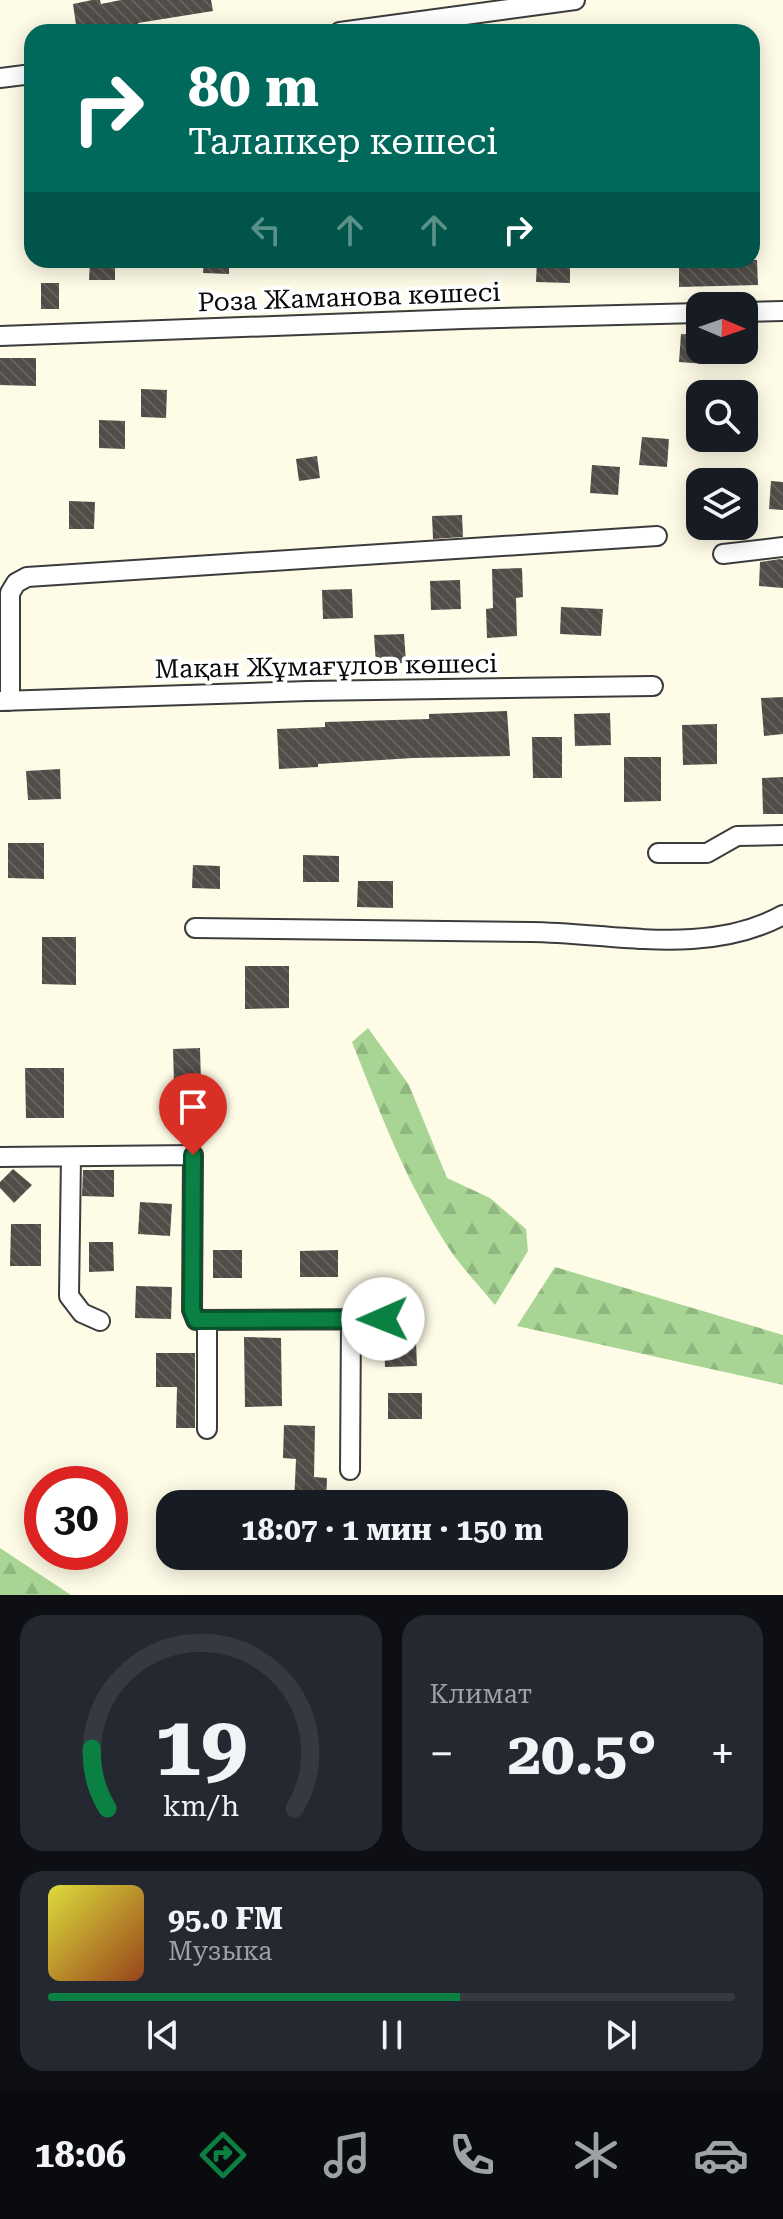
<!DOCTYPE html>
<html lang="ru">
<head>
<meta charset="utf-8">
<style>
  :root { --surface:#171b24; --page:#242831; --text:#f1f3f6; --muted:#9ea1a6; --line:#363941; --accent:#0b8043 }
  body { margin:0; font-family:"Roboto Serif",serif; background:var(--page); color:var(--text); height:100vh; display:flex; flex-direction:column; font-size:30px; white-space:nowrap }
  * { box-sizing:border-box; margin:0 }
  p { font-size:26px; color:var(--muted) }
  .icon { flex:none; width:44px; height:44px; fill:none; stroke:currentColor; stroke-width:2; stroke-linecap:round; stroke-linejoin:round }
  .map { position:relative; height:1595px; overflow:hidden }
  .side { display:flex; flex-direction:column; gap:20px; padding:20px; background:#0d0f14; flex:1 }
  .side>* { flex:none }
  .hud { position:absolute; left:24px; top:24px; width:736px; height:244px; border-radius:24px; box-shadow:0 4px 20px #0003; background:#00695c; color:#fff; overflow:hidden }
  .needle { width:52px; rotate:92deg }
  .controls { position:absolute; left:686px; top:292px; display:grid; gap:16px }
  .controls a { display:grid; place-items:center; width:72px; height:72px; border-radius:16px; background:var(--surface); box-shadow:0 4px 20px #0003; font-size:40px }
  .speed { position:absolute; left:24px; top:1466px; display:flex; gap:16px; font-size:40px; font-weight:700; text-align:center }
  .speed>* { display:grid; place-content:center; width:104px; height:104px; border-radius:50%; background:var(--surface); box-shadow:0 4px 20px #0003; line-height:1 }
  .speed .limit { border:12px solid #d22; background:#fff; color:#111 }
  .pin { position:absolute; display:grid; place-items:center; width:68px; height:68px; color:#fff; margin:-82px -34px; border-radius:50% 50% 50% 0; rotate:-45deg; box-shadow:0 0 8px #0007 }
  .pin .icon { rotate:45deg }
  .me { position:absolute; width:88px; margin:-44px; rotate:269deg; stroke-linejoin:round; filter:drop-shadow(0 0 6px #0008) }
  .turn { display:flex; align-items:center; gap:28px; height:168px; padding:0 32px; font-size:36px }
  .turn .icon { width:104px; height:104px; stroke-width:2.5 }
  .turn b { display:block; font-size:56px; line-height:68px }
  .lanes { display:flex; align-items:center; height:76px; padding:0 32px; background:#0003; justify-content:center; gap:40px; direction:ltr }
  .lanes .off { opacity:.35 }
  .big { font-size:60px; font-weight:700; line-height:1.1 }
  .side .card { flex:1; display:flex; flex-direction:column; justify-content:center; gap:12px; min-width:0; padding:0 28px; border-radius:24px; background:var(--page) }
  .side .dial { align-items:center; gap:0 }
  .dial svg { height:208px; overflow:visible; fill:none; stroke:var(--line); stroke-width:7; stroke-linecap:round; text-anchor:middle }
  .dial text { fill:var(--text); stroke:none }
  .song { display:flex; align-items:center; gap:24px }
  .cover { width:96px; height:96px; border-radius:12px; background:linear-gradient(135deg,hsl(60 70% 55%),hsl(20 70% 35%)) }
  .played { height:8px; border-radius:4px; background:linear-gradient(90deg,var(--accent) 60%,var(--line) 60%) }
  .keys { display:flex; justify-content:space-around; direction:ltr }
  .heat { display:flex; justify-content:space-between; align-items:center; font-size:44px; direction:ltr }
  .side .tiles { flex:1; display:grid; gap:20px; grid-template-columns:1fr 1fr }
  .card:last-child { grid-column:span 2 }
  .trip { position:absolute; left:156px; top:1490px; width:472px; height:80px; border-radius:24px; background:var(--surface); box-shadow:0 4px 20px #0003; font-weight:700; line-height:80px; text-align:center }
  .tab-bar { display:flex; height:128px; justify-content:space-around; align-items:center; background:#090b0e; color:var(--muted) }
  .tab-bar .icon { width:56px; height:56px }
  .tab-bar .on { color:var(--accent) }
  .tab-bar b { font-size:36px; color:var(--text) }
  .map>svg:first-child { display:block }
  .forest { fill:url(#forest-firs) }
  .building { fill:url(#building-back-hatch) }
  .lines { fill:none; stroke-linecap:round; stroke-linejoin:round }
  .minor-casing { stroke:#3c3c3c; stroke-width:22 }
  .minor { stroke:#fff; stroke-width:18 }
  .route-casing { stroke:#07532c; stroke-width:20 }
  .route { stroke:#0b8043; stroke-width:14 }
  .labels { text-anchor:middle; stroke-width:8; stroke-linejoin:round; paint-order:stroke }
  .street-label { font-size:26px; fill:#090909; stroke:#fff }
</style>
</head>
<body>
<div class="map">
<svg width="783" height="1595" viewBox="0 0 783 1595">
  <defs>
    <pattern id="forest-firs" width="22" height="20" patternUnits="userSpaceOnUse" patternTransform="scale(2)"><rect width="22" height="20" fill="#a8d594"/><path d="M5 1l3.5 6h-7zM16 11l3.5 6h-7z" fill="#8fb67e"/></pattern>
    <pattern id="building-back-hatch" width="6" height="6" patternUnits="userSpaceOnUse" patternTransform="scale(2)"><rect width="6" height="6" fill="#514c47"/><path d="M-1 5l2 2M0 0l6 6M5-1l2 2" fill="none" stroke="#65615d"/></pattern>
  </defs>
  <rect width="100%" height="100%" fill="#fefce7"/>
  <path class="forest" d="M 368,1028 L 409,1085 L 447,1178 L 490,1198 L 526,1229 L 528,1251 L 495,1305 C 481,1288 465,1271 452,1253 C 408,1187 381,1115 352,1042 Z
    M 555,1267 L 783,1335 L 783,1385 L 517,1326 Z
    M 0,1548 L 71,1595 L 0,1595 Z"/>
  <path class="building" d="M 92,0 L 100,0 L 101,4 L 121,0 L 211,0 L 213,11 L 138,23 L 139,26 L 106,32 L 77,32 L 73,4 Z
    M 90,260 L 115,260 L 115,280 L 89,280 Z
    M 204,260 L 229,260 L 229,274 L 203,273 Z
    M 537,260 L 570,260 L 570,283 L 536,282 Z
    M 679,260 L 757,260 L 758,285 L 679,287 Z
    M 41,283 L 59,283 L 59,309 L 41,309 Z
    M 681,334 L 700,335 L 700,350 L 707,350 L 706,364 L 679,362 Z
    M 0,358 L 36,358 L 36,386 L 0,385 Z
    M 141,389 L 167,390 L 166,418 L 141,417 Z
    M 99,420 L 125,421 L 125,449 L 99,448 Z
    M 642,437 L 669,439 L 667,467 L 639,465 Z
    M 317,456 L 320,478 L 299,481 L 296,459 Z
    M 592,465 L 620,467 L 618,495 L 590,493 Z
    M 771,481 L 783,482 L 783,510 L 769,509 Z
    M 69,501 L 95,502 L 94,529 L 69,529 Z
    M 462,515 L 463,537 L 433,539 L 432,516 Z
    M 780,559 L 783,560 L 783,588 L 759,586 L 760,562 Z
    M 522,568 L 523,597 L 516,598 L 517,636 L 487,638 L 486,609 L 493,608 L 492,569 Z
    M 460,580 L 461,609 L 431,610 L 430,581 Z
    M 352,589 L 353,618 L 323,619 L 322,590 Z
    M 561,607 L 603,609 L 601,636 L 560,634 Z
    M 404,634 L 406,663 L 376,664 L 374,635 Z
    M 783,697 L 783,734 L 764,736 L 761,698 Z
    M 507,711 L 510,756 L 413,758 L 318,764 L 318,767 L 279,769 L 277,729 L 325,727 L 325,722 L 429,719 L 429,714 Z
    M 610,713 L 611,745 L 575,746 L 574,714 Z
    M 717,724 L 717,764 L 683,765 L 682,725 Z
    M 532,737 L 562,737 L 562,778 L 533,778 Z
    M 624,757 L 661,757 L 661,801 L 624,802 Z
    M 60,769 L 61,799 L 28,800 L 26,771 Z
    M 783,777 L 783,814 L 763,814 L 762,778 Z
    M 8,843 L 44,843 L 44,879 L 8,878 Z
    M 303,855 L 339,856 L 339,882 L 303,882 Z
    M 193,865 L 220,866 L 220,889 L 192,888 Z
    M 358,881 L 393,881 L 393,908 L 357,907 Z
    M 42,937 L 76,937 L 76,985 L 42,984 Z
    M 245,966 L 289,966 L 289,1008 L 245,1009 Z
    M 200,1048 L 201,1083 L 174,1084 L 173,1049 Z
    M 25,1068 L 64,1068 L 64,1118 L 26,1118 Z
    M 13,1169 L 32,1185 L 14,1203 L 0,1188 L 0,1182 Z
    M 83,1170 L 114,1170 L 114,1197 L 82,1196 Z
    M 140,1202 L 172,1204 L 170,1236 L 138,1234 Z
    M 11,1224 L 41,1224 L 41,1266 L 10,1266 Z
    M 89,1242 L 113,1242 L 114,1271 L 89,1272 Z
    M 213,1250 L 242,1250 L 242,1278 L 213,1278 Z
    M 338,1250 L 338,1277 L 300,1277 L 300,1251 Z
    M 136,1286 L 172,1287 L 171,1319 L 135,1318 Z
    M 244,1337 L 281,1338 L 282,1406 L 245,1407 Z
    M 416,1342 L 417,1366 L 385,1367 L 384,1343 Z
    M 156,1353 L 195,1353 L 195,1428 L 176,1428 L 177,1387 L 156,1387 Z
    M 388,1393 L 422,1393 L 422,1419 L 388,1419 Z
    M 284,1425 L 315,1426 L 314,1477 L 327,1478 L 326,1504 L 294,1504 L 296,1459 L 283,1458 Z"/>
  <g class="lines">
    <g class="minor-casing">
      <path id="minor" d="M 340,32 L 575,0
        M 0,78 L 32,74
        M 744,312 L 783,311
        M 0,336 L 463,319 L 700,313
        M 723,554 L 783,547
        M 0,701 L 308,691 L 653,686
        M 10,701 L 10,593 L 16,583 L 27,577 L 657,536
        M 658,853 L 707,853 L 737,836 L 783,835
        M 195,928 C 307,929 419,930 531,932 C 614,933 706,957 783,915
        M 0,1157 L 193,1155 L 192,1310 L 196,1320 L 383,1319
        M 71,1157 L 69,1296 L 82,1313 L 100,1321
        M 207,1321 L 207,1429
        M 350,1470 L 351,1319"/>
    </g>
    <use href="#minor" class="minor"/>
  </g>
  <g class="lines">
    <g class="route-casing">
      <path id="route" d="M 193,1155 L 192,1310 L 196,1320 L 383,1319"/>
    </g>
    <use href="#route" class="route"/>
  </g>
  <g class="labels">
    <g class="street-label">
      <text transform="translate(349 297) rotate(-2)" y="9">Роза Жаманова көшесі</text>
      <text transform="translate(326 666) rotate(-1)" y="9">Мақан Жұмағұлов көшесі</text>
    </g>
  </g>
</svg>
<div class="controls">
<a><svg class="needle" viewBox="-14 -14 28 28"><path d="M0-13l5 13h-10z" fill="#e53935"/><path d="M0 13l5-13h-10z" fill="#9ea1a6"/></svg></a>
<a><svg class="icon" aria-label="search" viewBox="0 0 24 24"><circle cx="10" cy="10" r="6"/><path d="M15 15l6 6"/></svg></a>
<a><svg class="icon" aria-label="layers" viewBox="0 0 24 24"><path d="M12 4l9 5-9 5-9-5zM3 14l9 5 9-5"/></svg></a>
</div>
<div class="speed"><div class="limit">30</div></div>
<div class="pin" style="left:193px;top:1155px;background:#d93025"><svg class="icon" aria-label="arrive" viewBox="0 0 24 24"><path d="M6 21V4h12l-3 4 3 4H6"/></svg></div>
<svg class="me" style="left:383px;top:1319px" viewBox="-20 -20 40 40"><circle r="19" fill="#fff"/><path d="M0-13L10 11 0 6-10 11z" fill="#0b8043"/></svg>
<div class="trip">18:07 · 1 мин · 150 m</div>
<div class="hud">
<div class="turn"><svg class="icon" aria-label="right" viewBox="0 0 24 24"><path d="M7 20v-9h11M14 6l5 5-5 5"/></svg><div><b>80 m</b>Талапкер көшесі</div></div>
<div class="lanes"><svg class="icon off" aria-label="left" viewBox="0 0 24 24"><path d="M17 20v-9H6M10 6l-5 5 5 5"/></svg><svg class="icon off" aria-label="ahead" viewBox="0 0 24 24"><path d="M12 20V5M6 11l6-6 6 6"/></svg><svg class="icon off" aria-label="ahead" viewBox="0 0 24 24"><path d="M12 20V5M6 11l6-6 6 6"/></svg><svg class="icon" aria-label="right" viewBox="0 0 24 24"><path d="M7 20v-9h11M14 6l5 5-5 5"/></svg></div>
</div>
</div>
<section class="side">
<div class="tiles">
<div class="card dial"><svg viewBox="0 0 100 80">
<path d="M14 69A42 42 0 1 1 86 69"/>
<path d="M14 69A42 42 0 0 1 8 46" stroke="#0b8043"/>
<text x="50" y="56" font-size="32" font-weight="700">19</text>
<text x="50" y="72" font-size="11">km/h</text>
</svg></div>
<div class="card"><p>Климат</p>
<div class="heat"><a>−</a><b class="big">20.5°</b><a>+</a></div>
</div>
<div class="card">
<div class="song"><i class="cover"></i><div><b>95.0 FM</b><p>Музыка</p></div></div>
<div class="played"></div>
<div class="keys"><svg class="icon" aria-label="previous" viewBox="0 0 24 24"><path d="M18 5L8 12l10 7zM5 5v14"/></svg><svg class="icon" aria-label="pause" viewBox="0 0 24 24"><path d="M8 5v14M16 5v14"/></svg><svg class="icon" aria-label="next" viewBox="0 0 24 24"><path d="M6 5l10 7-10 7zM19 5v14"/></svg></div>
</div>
</div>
</section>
<nav class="tab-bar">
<b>18:06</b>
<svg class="icon on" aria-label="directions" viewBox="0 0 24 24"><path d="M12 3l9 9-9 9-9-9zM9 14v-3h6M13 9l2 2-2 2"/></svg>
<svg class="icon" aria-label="music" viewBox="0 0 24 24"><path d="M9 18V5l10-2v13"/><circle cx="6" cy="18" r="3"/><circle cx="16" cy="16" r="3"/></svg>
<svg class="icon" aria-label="phone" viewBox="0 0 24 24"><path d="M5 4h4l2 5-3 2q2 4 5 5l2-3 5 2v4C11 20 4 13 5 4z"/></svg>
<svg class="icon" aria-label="climate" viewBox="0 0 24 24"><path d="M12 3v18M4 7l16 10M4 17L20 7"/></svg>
<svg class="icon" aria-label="car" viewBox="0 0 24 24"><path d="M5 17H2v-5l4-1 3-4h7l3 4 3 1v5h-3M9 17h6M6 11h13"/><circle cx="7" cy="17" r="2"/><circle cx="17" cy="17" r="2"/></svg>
</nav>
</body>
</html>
